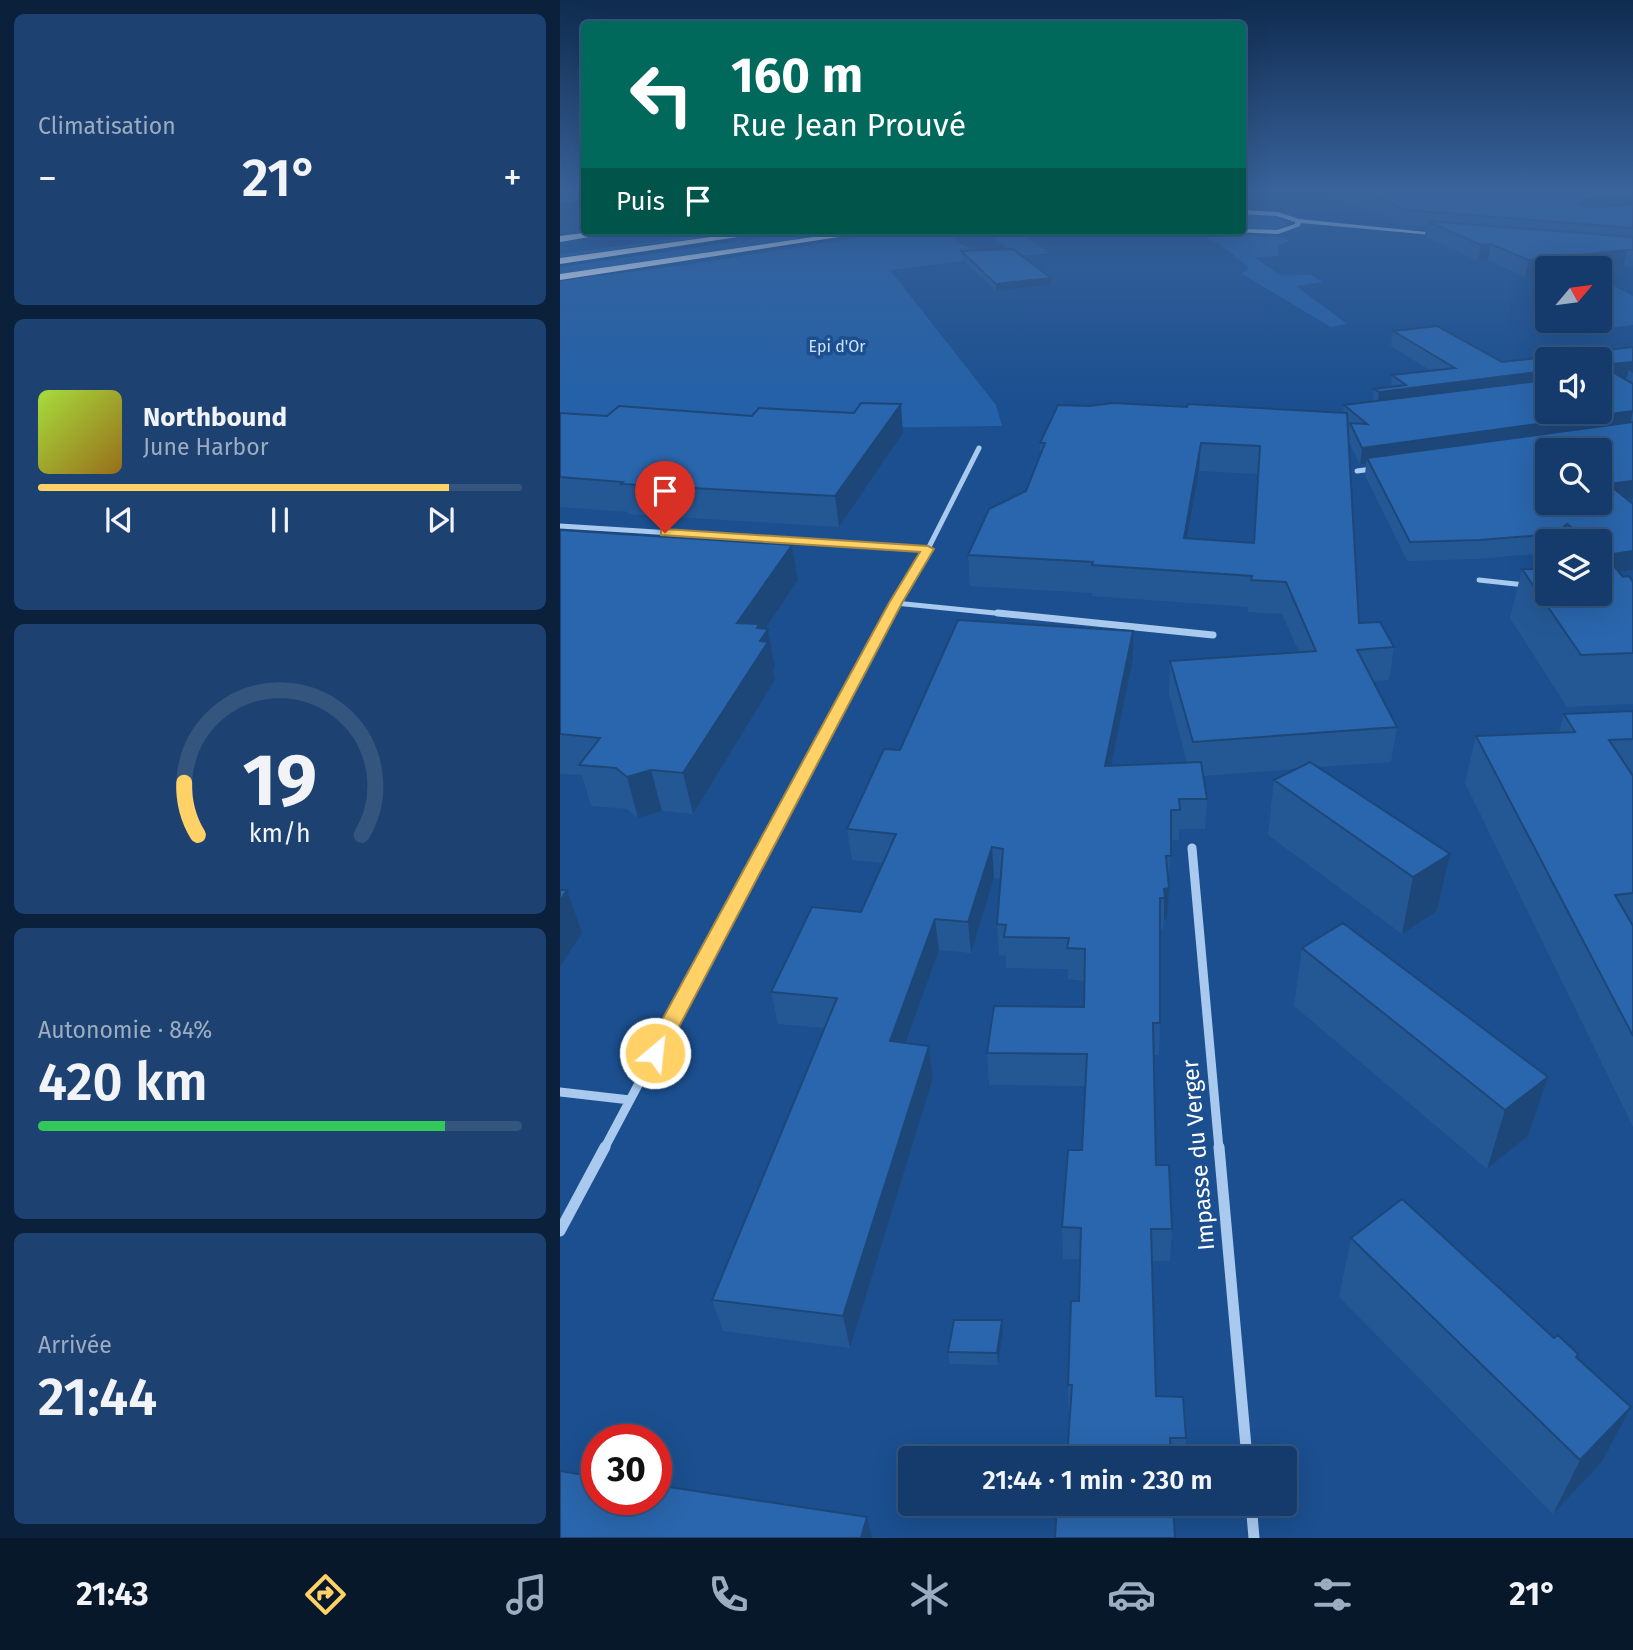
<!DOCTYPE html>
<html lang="fr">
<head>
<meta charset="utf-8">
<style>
  :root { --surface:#143b6b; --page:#1d4271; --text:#f1f3f6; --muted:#9dadc1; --line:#33557e; --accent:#ffd166 }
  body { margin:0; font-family:"Fira Sans",sans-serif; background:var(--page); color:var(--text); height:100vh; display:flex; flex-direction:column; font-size:26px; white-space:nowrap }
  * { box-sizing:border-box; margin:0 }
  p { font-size:23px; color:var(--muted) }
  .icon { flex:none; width:38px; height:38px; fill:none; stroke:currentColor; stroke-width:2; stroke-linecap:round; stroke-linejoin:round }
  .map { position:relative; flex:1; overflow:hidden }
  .side { display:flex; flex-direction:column; gap:14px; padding:14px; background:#0b203b; width:560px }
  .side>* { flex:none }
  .hud { position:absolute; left:21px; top:21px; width:665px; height:214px; border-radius:7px; box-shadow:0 7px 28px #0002,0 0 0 2px var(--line); background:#00695c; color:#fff; overflow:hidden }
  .needle { width:46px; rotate:61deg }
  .buttons { position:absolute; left:975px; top:256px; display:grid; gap:14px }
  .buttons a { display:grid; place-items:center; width:77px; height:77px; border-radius:7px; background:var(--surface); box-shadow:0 7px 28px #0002,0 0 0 2px var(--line); font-size:35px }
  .speed { position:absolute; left:21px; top:1424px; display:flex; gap:14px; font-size:35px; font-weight:700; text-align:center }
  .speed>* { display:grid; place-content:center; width:91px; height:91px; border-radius:50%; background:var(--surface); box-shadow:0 7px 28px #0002,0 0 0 2px var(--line); line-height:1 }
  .speed .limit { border:10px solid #d22; background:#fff; color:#111 }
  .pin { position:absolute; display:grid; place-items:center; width:60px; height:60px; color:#fff; margin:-72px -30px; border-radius:50% 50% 50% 0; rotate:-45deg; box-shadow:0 0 7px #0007 }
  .pin .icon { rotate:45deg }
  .me { position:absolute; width:77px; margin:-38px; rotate:28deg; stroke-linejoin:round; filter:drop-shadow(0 0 5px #0008) }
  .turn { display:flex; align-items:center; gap:24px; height:147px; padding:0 35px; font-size:32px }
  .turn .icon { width:91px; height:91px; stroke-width:2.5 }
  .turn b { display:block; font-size:49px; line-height:60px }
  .then { display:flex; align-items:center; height:66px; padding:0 35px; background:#0003; gap:14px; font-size:26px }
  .big { font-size:52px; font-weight:600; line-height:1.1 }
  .side .tile { flex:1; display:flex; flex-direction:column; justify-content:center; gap:10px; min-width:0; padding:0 24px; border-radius:10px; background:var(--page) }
  .side .dial { align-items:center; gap:0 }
  .dial svg { height:182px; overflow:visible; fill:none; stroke:var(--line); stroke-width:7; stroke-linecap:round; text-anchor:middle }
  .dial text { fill:var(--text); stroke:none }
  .song { display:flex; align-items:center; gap:21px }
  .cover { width:84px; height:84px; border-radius:10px; background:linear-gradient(135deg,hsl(80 70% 55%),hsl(40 70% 35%)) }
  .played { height:7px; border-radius:4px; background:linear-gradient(90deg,var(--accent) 85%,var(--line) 85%) }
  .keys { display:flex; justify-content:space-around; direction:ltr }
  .heat { display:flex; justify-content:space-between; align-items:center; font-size:38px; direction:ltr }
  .charge { height:10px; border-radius:5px; background:linear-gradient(90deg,#34c759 84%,var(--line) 0) }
  .trip { position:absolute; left:338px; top:1446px; width:399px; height:70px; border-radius:7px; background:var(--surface); box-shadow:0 7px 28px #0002,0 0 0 2px var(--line); font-weight:600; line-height:70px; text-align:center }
  .tabs { display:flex; height:112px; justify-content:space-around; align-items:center; background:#08182b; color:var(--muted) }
  .tabs .icon { width:49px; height:49px }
  .tabs .on { color:var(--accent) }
  .tabs b { font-size:32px; color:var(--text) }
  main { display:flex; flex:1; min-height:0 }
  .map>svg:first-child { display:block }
  .green { fill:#2461a8 }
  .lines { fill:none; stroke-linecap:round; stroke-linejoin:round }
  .street-far3 { stroke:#a9c9ee; stroke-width:5 }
  .street-far2 { stroke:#a9c9ee; stroke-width:7 }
  .street-far1 { stroke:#a9c9ee; stroke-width:9 }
  .street { stroke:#a9c9ee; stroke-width:11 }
  .secondary { fill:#d6e6fa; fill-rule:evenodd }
  .highway { fill:#fff; fill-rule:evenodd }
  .wall { fill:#245895; fill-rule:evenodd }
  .shaded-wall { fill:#1d4779 }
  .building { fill:#2a66ad; stroke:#1d4779; stroke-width:2; fill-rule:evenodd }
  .route { fill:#ffd166; stroke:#a68842; stroke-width:2 }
  .labels { text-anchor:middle; stroke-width:7; stroke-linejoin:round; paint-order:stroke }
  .far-park-label { font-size:16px; fill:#cfe3fa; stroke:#1b4f8f }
  .near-street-label { font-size:23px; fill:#fff; stroke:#1b4f8f }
</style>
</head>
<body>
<main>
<section class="side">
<div class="tile"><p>Climatisation</p>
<div class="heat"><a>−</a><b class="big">21°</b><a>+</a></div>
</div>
<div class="tile">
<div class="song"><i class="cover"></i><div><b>Northbound</b><p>June Harbor</p></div></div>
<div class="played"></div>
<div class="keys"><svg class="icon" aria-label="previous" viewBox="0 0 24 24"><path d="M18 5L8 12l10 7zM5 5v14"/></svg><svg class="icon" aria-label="pause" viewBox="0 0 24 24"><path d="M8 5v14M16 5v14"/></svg><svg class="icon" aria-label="next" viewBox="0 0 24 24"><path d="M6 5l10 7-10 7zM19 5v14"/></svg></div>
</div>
<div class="tile dial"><svg viewBox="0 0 100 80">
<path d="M14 69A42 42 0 1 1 86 69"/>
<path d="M14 69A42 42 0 0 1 8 46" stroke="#ffd166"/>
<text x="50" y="56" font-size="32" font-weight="700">19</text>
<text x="50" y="72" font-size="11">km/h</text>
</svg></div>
<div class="tile"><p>Autonomie · 84%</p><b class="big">420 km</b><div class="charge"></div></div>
<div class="tile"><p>Arrivée</p><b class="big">21:44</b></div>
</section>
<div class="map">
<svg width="1073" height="1538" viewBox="0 0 1073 1538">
  <rect width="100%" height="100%" fill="#1b4f8f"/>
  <path class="green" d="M 682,214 L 714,216 L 730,223 L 715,230 L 683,230 Z
    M 170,231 L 187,231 L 0,257 L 0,254 Z
    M 248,231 L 290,231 L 0,274 L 0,267 Z
    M 336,231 L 393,231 L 386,233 L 420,256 L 396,262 L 330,270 L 436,405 L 442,426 L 0,432 L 0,281 L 138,263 Z
    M 425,231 L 459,231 L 489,253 L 457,256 Z
    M 623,231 C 657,231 690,237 724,237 L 729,241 L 718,246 L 719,256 L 694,257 L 718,274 L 751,275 L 763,282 L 736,286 L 787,324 L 771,327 L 682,274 L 689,268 C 670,251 649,234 623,231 Z
    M 1040,279 L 1073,296 L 1073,325 L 1014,332 L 1001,324 L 1040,320 L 1047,315 L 1040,310 Z"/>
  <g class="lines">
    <path class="street-far3" d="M 797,471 L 812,469
      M 0,526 L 368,549
      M 919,580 L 965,585
      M 335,603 L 455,615
      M 329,615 L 368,549 L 419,448"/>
    <path class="street-far2" d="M 438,613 L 653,635
      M 204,848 L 329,613"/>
    <path class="street-far1" d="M 632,848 L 659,1149
      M 0,1092 L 70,1100
      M 44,1149 L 205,846"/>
    <path class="street" d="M 659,1147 L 687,1458
      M 0,1231 L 45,1147
      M 691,1503 L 694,1538"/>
    <path class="secondary" d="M 682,210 L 718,212 L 739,219 L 886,234 L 883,236 L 741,223 L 740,226 L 718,234 L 675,232 L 682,229 L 717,230 L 735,224 L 735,222 L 717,216 L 682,214 Z"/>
    <path class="highway" d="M 39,231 L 64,231 L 0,242 L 0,236 Z
      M 194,231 L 218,231 L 0,264 L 0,258 Z
      M 294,231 L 318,231 L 0,280 L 0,274 Z"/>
  </g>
  <path class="wall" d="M 767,188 L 1073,188 L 1073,267 L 1063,266 L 965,277 L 928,260 L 918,261 L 865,236 L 866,227 L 843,225 L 767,191 Z
    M 401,251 L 491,285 L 436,291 L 401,258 Z
    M 833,331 L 942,362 L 1073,347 L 1073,498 L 1067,499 L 1073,504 L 1073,570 L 1059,572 L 1063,577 L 1073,582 L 1073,704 L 1007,707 L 950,618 L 962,569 L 1040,593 L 1040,541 L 987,541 L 987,553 L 916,559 L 847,561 L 805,475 L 806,464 L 800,465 L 789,442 L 799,623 L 834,647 L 829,680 L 813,681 L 837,727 L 831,762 L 758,767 L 890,854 L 877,911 L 842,934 L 708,835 L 714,780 L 735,769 L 643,776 L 647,799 L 645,829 L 619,829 L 619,840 L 611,840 L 607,919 L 604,920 L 603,929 L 600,929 L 600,1023 L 599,1055 L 594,1055 L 596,1165 L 612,1229 L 610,1261 L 592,1261 L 596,1396 L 626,1438 L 624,1458 L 507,1458 L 510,1416 L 509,1416 L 508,1385 L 519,1301 L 520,1259 L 503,1259 L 502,1227 L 522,1150 L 525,1086 L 429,1085 L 427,1053 L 524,1007 L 524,981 L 508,979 L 508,969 L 446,968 L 446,956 L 439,955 L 437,924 L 441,879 L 434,878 L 411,953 L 379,950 L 346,1043 L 369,1046 L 373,1078 L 290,1348 L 163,1331 L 152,1300 L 264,1028 L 218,1024 L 211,992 L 301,912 L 323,863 L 292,860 L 287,829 L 340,750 L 573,659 L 551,766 L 627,762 L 609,694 L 610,661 L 739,652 L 722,614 L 688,612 L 688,607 L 532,596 L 532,593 L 410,586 L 408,555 L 466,491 L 480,455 L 480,443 L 529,406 L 627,407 L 783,412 L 784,405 L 813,402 L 814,389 L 831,387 L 832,375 L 871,371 L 831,346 ZM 987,359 L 1040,411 L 987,411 ZM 639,471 L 698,474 L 693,543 L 628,538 Z
    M 0,413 L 343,433 L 279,527 L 68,514 L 68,512 L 0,507 Z
    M 0,530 L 232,545 L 238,580 L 205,629 L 208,629 L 215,667 L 213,670 L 215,680 L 133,814 L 102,811 L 78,818 L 67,809 L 31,806 L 22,775 L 0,774 Z
    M 1073,711 L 1073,1127 L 905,783 L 916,736 L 999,733 L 1004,714 Z
    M 783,923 L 968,1136 L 927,1169 L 734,1006 L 742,948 Z
    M 791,1238 L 1016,1357 L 1071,1407 L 1042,1462 L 993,1514 L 779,1297 Z
    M 442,1320 L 443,1332 L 438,1365 L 390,1364 L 388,1352 Z
    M 371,1503 L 409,1503 L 409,1504 Z"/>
  <path class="shaded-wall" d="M 24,189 L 24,214 L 0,217 L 0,204 L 12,190 Z
    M 1073,196 L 1073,211 L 1018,214 L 1019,204 L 1021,199 Z
    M 931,244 L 928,260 L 918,261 L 921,245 Z
    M 1067,250 L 1063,266 L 1040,269 L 1040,268 L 987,268 L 987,275 L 965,277 L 968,260 Z
    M 491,278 L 491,285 L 436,291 L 436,284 Z
    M 1073,362 L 1073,373 L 1069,370 L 1067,378 L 1040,381 L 1040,373 L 1041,365 Z
    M 987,371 L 987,383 L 817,408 L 819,392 Z
    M 341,404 L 343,433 L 279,527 L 275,496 Z
    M 1073,411 L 1069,428 L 807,458 L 806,464 L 800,465 L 802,448 Z
    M 641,443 L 639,471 L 622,569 L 624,538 Z
    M 1073,481 L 1073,498 L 1043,502 L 1048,484 Z
    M 1007,524 L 1003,541 L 994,541 L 996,534 Z
    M 232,545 L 238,580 L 201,635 L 208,629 L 215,667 L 213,670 L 215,680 L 133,814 L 123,773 L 177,623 Z
    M 1073,551 L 1073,570 L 1041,574 L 1046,555 Z
    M 573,631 L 573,659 L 545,796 L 545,766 Z
    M 91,770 L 102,811 L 78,818 L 67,777 Z
    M 432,847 L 434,878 L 411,953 L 408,922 Z
    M 890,854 L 877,911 L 842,934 L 853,877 Z
    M 609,888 L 607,919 L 604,920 L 604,889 Z
    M 7,890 L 22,933 L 0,967 L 0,901 Z
    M 375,919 L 379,950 L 335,1073 L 330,1041 Z
    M 369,1046 L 373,1078 L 290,1348 L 283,1316 Z
    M 988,1077 L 968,1136 L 927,1169 L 945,1110 Z
    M 442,1320 L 443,1332 L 438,1365 L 437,1353 Z
    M 1071,1407 L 1042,1462 L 993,1514 L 1020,1460 Z
    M 307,1517 L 312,1538 L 301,1538 Z"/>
  <path class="building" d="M 0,188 L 24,188 L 24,189 L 12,190 L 24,197 L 24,201 L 0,204 Z
    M 794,188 L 1073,188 L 1073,196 L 1021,199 L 1019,204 L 1024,207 L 1073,205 L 1073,228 L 845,210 Z
    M 867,221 L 1073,237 L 1073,250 L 1067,250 L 968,260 L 931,244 L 921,245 Z
    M 453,249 L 491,278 L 436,284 L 401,251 Z
    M 877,326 L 942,362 L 1073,347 L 1073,362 L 1041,365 L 1040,372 L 1044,374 L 1054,373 L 1073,384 L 1073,411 L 802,448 L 790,423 L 807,424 L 784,405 L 987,380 L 987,411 L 1040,411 L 1040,359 L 987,359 L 987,371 L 819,392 L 814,389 L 846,385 L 832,375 L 895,368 L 833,331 Z
    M 301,403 L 341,404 L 275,496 L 61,484 L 63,482 L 0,477 L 0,413 L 47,416 L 59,406 L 192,416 L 199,408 L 294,413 Z
    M 553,403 L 627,407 L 628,404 L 787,413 L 799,623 L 820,622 L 834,647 L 797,650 L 837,727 L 633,742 L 610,661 L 756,651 L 726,582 L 691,580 L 692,576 L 532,565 L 533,562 L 408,555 L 429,509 L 466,491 L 485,443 L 480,443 L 498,405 L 529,406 ZM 641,443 L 700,446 L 694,543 L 624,538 Z
    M 1073,422 L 1073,481 L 1048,484 L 1073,504 L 1073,551 L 1046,555 L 1040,549 L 1040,541 L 1029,541 L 1007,524 L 996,534 L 920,540 L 850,542 L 807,458 ZM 987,450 L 1040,450 L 1040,502 L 987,502 Z
    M 0,530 L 232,545 L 177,623 L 199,624 L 197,628 L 208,629 L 200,641 L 208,642 L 123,773 L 91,770 L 67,777 L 56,768 L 19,765 L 40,738 L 0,734 Z
    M 1054,566 L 1063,577 L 1069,576 L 1073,582 L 1073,653 L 1021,655 L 962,569 L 987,569 L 987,593 L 1040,593 L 1040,567 Z
    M 398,620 L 573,631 L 545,766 L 641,762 L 647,799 L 619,799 L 620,810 L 611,810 L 611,856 L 606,856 L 609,888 L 604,889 L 605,898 L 600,898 L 600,1023 L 593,1023 L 596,1165 L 609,1165 L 612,1229 L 591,1229 L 596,1396 L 623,1397 L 626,1438 L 610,1438 L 611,1458 L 507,1458 L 512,1385 L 508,1385 L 511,1301 L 519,1301 L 521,1228 L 502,1227 L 508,1150 L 522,1150 L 527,1054 L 427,1053 L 434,1006 L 524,1007 L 525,949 L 507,948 L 509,938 L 444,937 L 446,925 L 437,924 L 443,849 L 432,847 L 408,922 L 375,919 L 330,1041 L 369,1046 L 283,1316 L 152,1300 L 277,998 L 211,992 L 252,907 L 301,912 L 336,834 L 287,829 L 324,749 L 340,750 Z
    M 1073,711 L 1073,739 L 1049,740 L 1073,776 L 1073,893 L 1055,895 L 1073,926 L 1073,1036 L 916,736 L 1015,732 L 1004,714 Z
    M 750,762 L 890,854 L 853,877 L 714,780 Z
    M 0,890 L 7,890 L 0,901 Z
    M 783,923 L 988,1077 L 945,1110 L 742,948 Z
    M 842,1199 L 994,1338 L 998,1335 L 1018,1354 L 1016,1357 L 1071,1407 L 1020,1460 L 791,1238 Z
    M 394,1320 L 442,1320 L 437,1353 L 388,1352 Z
    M 375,1446 L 413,1446 L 412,1458 L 374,1458 Z
    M 0,1471 L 37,1477 L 37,1500 L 96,1500 L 96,1485 L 307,1517 L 301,1538 L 0,1538 Z
    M 497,1503 L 613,1503 L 615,1538 L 495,1538 Z"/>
  <linearGradient id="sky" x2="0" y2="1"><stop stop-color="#0f2b4f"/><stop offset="0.47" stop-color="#39639b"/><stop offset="1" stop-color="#39639b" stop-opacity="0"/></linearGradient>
  <rect width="1073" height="403" fill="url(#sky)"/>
  <path class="route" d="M 105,529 L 368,546 L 374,549 L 342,603 L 102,1059 L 95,1061 L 88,1059 L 84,1053 L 329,603 L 360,552 L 101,535 L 101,530 Z"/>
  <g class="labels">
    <g class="far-park-label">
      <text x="277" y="352">Epi d'Or</text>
    </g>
    <g class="near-street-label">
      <text transform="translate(638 1155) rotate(-95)" y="8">Impasse du Verger</text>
    </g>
  </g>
</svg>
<div class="buttons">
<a><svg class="needle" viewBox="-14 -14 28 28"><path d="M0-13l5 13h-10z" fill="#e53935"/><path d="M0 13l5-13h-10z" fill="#9dadc1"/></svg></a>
<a><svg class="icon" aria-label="sound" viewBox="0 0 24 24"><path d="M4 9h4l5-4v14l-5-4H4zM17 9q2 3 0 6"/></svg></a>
<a><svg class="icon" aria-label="search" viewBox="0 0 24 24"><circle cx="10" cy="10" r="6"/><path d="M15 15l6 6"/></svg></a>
<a><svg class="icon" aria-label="layers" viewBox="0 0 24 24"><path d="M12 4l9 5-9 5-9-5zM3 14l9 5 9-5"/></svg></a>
</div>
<div class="speed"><div class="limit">30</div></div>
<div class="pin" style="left:105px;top:533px;background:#d93025"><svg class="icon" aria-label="arrive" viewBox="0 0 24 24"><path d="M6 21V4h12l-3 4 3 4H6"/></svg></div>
<svg class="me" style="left:95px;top:1053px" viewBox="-20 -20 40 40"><circle r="17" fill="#ffd166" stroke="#fff" stroke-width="3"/><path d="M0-11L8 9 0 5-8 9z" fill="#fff"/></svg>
<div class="trip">21:44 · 1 min · 230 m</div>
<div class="hud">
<div class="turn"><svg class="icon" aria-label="left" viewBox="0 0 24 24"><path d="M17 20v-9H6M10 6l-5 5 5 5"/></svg><div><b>160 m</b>Rue Jean Prouvé</div></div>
<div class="then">Puis<svg class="icon" aria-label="arrive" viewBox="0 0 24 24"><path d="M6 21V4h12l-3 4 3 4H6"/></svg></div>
</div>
</div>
</main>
<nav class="tabs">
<b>21:43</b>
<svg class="icon on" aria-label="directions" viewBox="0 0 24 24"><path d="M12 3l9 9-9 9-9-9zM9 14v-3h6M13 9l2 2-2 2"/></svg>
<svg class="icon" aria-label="music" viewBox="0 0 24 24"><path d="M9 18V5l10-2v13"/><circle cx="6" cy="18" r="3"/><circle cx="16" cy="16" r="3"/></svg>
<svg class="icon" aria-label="phone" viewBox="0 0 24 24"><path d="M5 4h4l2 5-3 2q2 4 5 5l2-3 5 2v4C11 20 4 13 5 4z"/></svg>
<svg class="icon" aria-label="climate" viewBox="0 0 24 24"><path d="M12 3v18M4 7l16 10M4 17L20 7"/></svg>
<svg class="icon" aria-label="car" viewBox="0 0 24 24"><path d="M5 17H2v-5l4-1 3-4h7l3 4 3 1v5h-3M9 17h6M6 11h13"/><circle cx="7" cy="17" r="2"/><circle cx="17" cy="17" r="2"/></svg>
<svg class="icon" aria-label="filters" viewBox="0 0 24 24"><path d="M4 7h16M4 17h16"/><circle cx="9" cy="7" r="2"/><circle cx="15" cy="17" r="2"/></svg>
<b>21°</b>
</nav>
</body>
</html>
